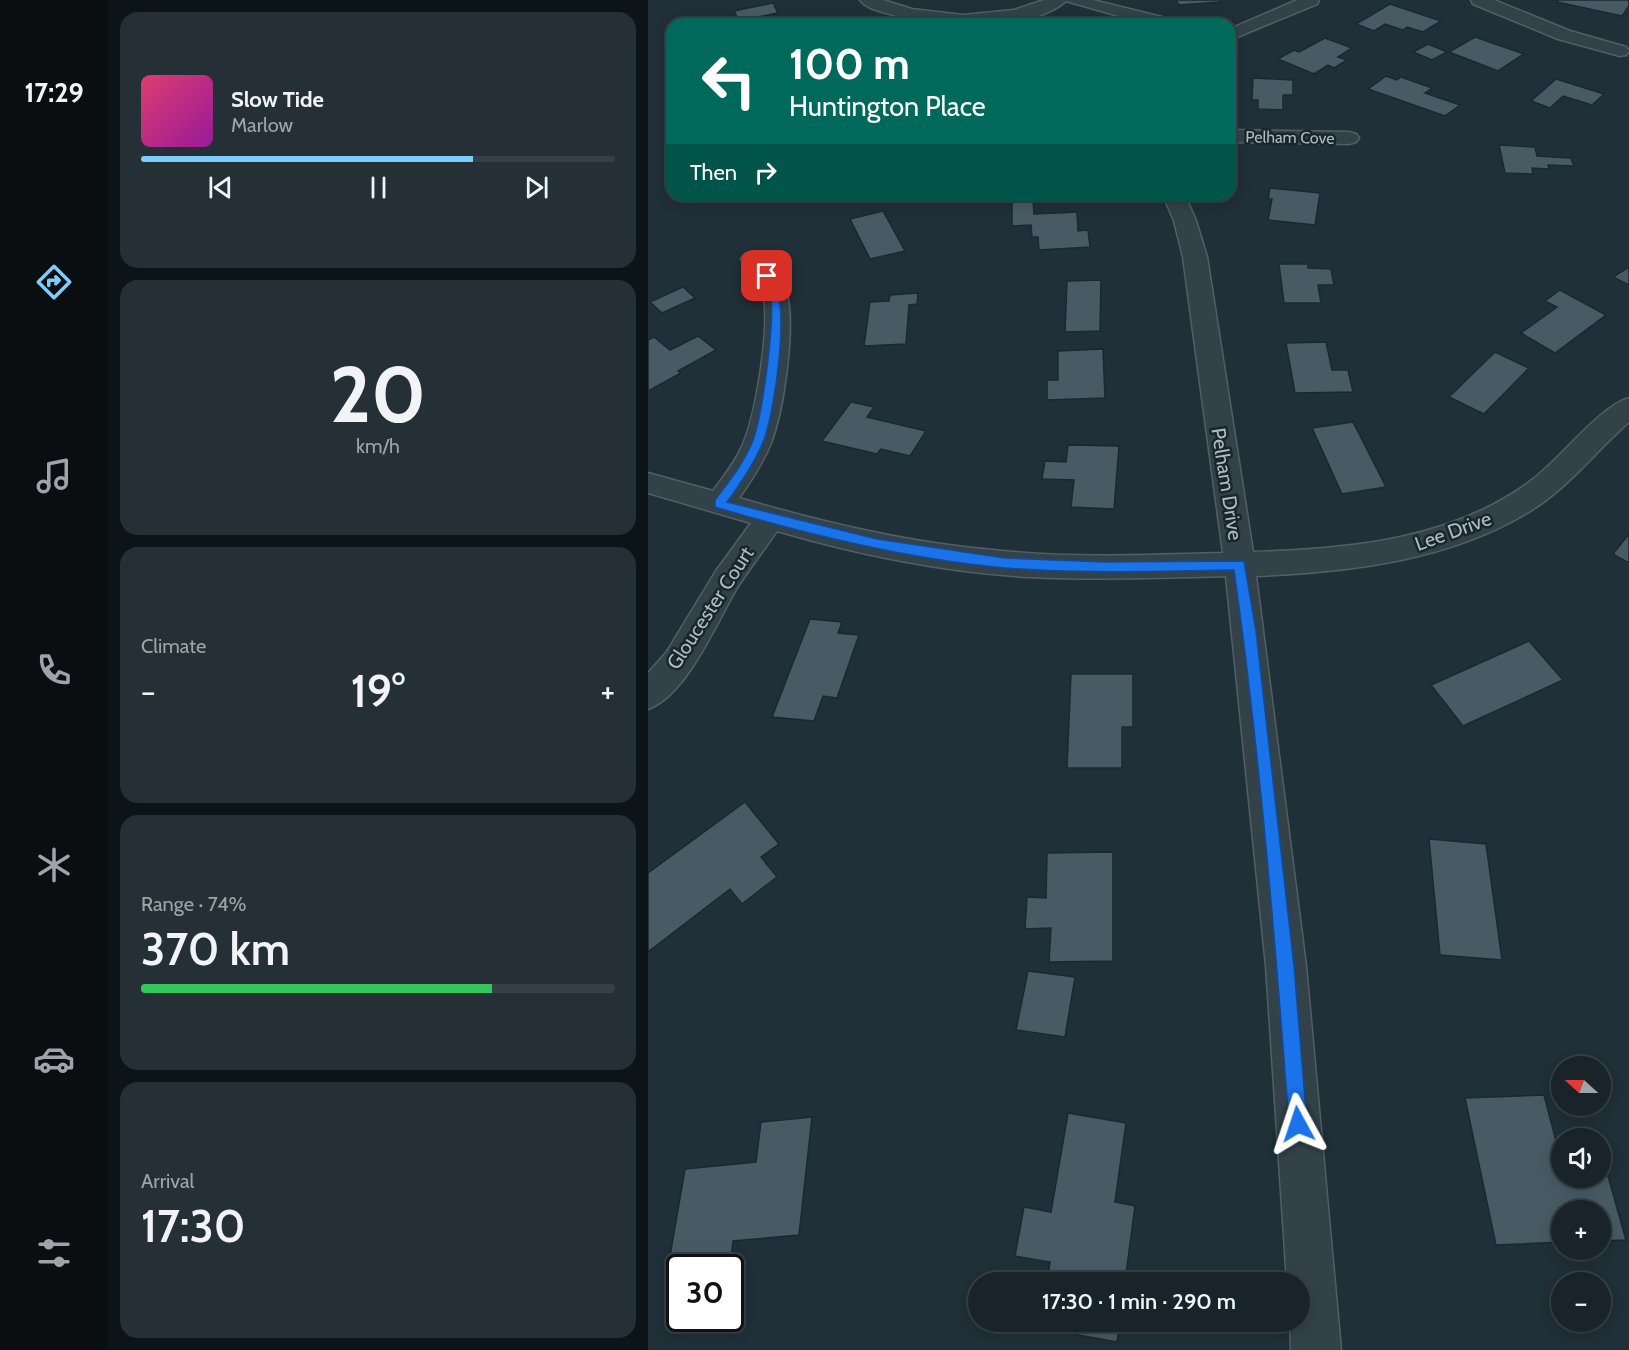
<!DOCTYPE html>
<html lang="en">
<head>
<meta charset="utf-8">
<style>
  :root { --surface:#18242a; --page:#253036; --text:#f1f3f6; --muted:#9fa4a8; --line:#364147; --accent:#7dcdfb }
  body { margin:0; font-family:Cabin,sans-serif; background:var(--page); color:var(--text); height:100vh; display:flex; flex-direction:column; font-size:22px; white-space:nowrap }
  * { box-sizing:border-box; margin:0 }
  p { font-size:20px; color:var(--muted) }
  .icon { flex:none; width:33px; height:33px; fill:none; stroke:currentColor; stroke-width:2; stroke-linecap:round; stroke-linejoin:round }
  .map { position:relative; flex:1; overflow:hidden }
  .sheet { display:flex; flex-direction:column; gap:12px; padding:12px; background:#0d1417; width:540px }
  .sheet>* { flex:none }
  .top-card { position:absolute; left:18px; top:18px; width:570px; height:183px; border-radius:18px; box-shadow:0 3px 15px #0003,0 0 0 2px var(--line); background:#00695c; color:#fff; overflow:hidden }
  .needle { width:39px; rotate:291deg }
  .tools { position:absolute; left:903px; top:1056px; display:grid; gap:12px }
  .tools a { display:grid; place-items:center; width:60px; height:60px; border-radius:50%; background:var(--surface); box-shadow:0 3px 15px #0003,0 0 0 2px var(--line); font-size:30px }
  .speed { position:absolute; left:18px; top:1254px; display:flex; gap:12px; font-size:30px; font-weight:700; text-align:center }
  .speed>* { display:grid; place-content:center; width:78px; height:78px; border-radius:50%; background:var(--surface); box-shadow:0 3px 15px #0003,0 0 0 2px var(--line); line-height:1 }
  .speed .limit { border:3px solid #111; border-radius:9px; background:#fff; color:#111 }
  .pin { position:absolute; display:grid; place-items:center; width:51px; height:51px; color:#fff; margin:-26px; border-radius:12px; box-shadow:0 3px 9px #0006 }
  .me { position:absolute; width:66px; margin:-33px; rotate:355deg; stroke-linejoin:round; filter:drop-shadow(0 0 4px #0008) }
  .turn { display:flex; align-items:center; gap:21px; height:126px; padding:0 24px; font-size:27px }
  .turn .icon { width:78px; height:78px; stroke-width:2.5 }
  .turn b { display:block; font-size:42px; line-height:51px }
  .then { display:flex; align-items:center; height:57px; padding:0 24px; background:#0003; gap:12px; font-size:22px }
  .big { font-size:45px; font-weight:600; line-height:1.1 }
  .sheet .widget { flex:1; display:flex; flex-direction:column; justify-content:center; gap:9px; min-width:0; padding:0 21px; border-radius:18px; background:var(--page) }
  .sheet .dial { align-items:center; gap:0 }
  .dial b { font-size:78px; line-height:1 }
  .song { display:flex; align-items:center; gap:18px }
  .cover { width:72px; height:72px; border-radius:9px; background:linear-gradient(135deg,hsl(340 70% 55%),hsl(300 70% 35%)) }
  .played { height:6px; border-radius:3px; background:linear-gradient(90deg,var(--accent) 70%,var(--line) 70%) }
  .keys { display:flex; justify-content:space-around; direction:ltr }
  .heat { display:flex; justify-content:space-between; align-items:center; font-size:33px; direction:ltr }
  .charge { height:9px; border-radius:4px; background:linear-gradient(90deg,#34c759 74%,var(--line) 0) }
  .trip { position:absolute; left:320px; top:1272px; width:342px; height:60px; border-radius:30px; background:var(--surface); box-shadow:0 3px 15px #0003,0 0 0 2px var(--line); font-weight:600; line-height:60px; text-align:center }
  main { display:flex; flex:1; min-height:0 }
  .menu { display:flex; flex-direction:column; width:108px; justify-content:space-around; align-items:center; background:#0a0e11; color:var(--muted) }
  .menu .icon { width:42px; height:42px }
  .menu .selected { color:var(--accent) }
  .menu b { font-size:27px; color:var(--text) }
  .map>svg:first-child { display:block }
  .building { fill:#485b65; stroke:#1b282f; stroke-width:1.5 }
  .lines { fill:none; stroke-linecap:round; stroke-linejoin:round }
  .minor-casing { stroke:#515f66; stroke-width:3 }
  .minor { fill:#334249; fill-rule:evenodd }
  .route { fill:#1a73e8; stroke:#114b97; stroke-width:1.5 }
  .labels { text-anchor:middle; stroke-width:5; stroke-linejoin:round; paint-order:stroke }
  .far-street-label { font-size:16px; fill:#aebdc5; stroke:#19262d }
  .street-label { font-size:20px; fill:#aebdc5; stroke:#19262d }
</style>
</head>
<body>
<main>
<nav class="menu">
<b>17:29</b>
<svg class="icon selected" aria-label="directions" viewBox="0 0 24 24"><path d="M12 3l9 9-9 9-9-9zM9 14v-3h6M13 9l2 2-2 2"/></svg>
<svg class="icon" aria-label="music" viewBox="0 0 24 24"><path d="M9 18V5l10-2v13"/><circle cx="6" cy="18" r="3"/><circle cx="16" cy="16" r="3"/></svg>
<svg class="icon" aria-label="phone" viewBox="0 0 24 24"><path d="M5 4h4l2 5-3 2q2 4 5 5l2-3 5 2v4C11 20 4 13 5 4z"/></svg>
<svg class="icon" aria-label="climate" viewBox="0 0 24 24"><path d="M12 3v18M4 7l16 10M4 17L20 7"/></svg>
<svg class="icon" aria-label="car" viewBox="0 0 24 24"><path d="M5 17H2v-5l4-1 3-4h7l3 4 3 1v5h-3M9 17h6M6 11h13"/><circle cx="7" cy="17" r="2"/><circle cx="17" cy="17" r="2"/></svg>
<svg class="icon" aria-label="filters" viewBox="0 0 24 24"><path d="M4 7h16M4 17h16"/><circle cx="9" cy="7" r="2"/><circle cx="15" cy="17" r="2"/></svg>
</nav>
<section class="sheet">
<div class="widget">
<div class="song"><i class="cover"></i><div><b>Slow Tide</b><p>Marlow</p></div></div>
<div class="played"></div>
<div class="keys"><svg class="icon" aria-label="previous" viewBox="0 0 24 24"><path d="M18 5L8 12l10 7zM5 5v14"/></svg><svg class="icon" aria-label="pause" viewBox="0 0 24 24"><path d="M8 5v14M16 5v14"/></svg><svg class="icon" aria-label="next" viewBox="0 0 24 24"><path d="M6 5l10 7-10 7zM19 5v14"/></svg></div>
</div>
<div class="widget dial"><b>20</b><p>km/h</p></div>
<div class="widget"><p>Climate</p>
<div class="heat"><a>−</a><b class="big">19°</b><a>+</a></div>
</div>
<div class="widget"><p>Range · 74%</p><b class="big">370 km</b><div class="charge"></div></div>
<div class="widget"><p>Arrival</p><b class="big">17:30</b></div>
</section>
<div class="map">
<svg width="981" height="1350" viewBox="0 0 981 1350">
  <rect width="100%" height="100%" fill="#203038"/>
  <path class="building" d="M 528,0 L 572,0 L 573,2 L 531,5 Z
    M 911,0 L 981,0 L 981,6 L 974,16 L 909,2 Z
    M 125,3 L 130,13 L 91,21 L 86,11 Z
    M 742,4 L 793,21 L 775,32 L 759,27 L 755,30 L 737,24 L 726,31 L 708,24 Z
    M 827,37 L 876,54 L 850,71 L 801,52 Z
    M 677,38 L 704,48 L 690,57 L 699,60 L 686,68 L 680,65 L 666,74 L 630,59 L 646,50 L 651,52 Z
    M 780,44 L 799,52 L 784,60 L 765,52 Z
    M 738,76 L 749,80 L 753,77 L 784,88 L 777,93 L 812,105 L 797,116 L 720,89 Z
    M 605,78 L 645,80 L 645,95 L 635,95 L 635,110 L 610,109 L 610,100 L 604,100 Z
    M 908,79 L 956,94 L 944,105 L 915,96 L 902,108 L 883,101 Z
    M 851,145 L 887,147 L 889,156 L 923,158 L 926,166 L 900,165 L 901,169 L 884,168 L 885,174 L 857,173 Z
    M 622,188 L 672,193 L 667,225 L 620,220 L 624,199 L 620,199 Z
    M 385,198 L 386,214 L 429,212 L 430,231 L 440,230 L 442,247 L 391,250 L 390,237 L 384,237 L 383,225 L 364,226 L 364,199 Z
    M 235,211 L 257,251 L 222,259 L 202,219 Z
    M 631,264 L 660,264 L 660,268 L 683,269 L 686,285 L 670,285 L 673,303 L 636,303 Z
    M 981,267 L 981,285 L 965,277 Z
    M 453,280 L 452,331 L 417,332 L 419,281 Z
    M 35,287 L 47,298 L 14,313 L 2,302 Z
    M 912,290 L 958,315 L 907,353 L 873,333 L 909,307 L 897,301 Z
    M 270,293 L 269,304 L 261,305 L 258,344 L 216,346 L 222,302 L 241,301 L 242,295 Z
    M 50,336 L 68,350 L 30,371 L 33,373 L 0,391 L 0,340 L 6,337 L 22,350 Z
    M 678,342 L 684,370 L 700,370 L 705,392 L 647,393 L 638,343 Z
    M 455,349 L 457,398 L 399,400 L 399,380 L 410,380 L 410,351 Z
    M 847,352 L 881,368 L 836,414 L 801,397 Z
    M 203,402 L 226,407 L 219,417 L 278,431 L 262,456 L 233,449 L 229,454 L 174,441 Z
    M 705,422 L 738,487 L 694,494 L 664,428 Z
    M 420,445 L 471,446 L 466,509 L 423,507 L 426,480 L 394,479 L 397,461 L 418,462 Z
    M 981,534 L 981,563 L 965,554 Z
    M 162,619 L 194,622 L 190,633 L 211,635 L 189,698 L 175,696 L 166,721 L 124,717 Z
    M 881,641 L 915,680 L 815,726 L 783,685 Z
    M 423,674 L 485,674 L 485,727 L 474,727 L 474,768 L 419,768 Z
    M 97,802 L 131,844 L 113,857 L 129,877 L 94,904 L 82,889 L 0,952 L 0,873 Z
    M 781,839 L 838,844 L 854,960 L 792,955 Z
    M 465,852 L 465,961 L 401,962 L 403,928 L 377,929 L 379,897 L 398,898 L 399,853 Z
    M 380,971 L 427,977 L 417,1037 L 368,1030 Z
    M 896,1095 L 914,1164 L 914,1178 L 960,1176 L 978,1240 L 952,1241 L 952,1210 L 914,1210 L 914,1242 L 848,1245 L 817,1098 Z
    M 420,1113 L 478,1123 L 467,1202 L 487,1206 L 477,1282 L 399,1282 L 402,1262 L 367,1256 L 376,1207 L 403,1212 Z
    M 164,1117 L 151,1235 L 85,1241 L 82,1268 L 32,1268 L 32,1290 L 16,1291 L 37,1169 L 108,1162 L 113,1122 Z
    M 392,1322 L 472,1322 L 469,1342 L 391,1328 Z"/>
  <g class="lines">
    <g class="minor-casing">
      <path id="minor" d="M 212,0 L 235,0 L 264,9 L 315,15 L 366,10 L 396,0 L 445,0 L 526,20 L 529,24 L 499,24 L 418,1 C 383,33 287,26 245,15 C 235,12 218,9 212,0 Z
        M 649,0 L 671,0 L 669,4 L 582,40 L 582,29 Z
        M 823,0 L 846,0 L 922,31 L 978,47 L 981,51 L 978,55 L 972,56 L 910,39 L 825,4 Z
        M 582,130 L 701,132 L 708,134 L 711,138 L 708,142 L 701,144 L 582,142 Z
        M 515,195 L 537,195 L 548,221 L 559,257 L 605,552 C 700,549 805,540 884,480 C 911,460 952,406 981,398 L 981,422 C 950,449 925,482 890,506 C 809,560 703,572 608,576 L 658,966 L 693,1350 L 643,1350 L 642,1322 L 651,1322 L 651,1282 L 639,1282 L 618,966 L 578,576 C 512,578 446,580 381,577 C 296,572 211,555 129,531 C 116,550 101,569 89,588 C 68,623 39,695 0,709 L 0,673 L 18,653 L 68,571 L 103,523 L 0,493 L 0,473 L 65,491 C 76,476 88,461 95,444 C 108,414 124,320 114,290 C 110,278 100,269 93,259 L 97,254 C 112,250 117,258 126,270 C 131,277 137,285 139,294 C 147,329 136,409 123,443 C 115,463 103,481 91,498 C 177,523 265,544 355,551 C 428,558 502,555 575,553 L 535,257 L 526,221 Z"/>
    </g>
    <use href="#minor" class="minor"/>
  </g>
  <path class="route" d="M 119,273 C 147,285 126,418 115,442 C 106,464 93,483 79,502 L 229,539 L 357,558 L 457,562 L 596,561 L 608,631 L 646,966 L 659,1124 L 656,1131 L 650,1133 L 644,1131 L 641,1124 C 627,939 612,753 586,570 C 510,571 433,574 357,568 C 259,559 161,535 67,507 L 67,500 C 81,482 95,464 104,443 C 114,419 128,317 122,293 C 120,287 117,281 114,276 Z"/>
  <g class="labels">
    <g class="far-street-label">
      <text transform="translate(642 137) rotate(1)" y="6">Pelham Cove</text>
    </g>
    <g class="street-label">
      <text transform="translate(579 484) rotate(81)" y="7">Pelham Drive</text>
      <text transform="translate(805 531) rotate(-20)" y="7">Lee Drive</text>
      <text transform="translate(62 608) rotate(-57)" y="7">Gloucester Court</text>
    </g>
  </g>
</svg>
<div class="tools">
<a><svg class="needle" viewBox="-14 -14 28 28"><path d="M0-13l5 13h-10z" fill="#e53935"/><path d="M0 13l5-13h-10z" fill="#9fa4a8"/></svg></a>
<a><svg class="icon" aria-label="sound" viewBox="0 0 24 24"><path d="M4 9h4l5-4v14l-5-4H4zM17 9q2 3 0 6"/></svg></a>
<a>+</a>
<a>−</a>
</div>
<div class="speed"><div class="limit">30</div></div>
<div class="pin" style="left:119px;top:276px;background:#d93025"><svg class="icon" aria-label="arrive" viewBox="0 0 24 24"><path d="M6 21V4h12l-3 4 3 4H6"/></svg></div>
<svg class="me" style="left:650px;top:1124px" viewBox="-20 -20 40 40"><path d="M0-17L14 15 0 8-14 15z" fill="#1a73e8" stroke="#fff" stroke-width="4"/></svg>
<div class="trip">17:30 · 1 min · 290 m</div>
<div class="top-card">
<div class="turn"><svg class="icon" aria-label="left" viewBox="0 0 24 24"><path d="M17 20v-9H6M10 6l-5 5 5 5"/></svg><div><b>100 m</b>Huntington Place</div></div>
<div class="then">Then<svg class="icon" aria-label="right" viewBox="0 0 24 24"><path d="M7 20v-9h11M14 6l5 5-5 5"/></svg></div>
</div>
</div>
</main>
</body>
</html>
